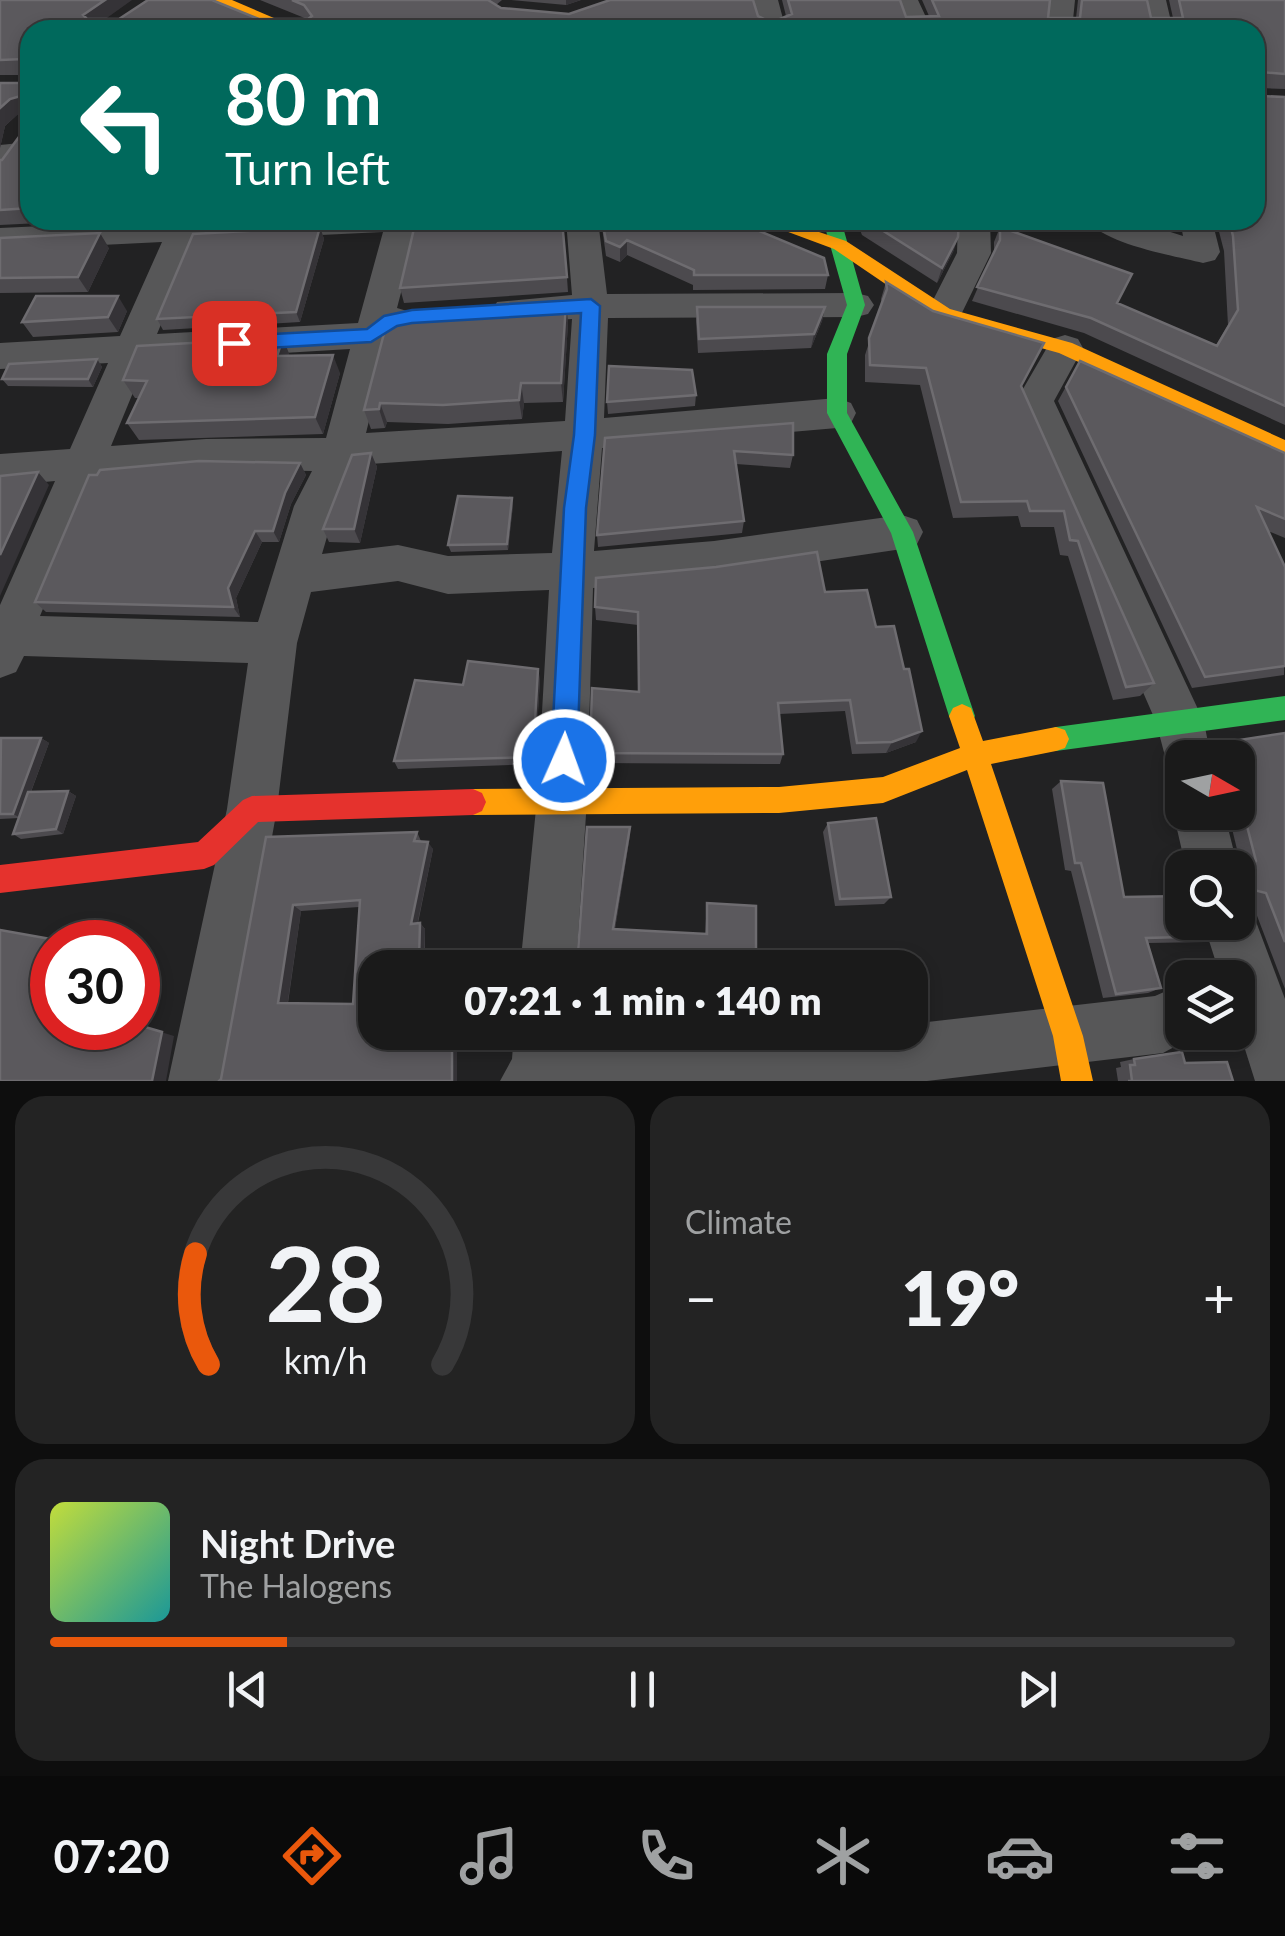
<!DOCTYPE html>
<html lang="en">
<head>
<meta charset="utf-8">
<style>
  :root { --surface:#1a1a1a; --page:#232323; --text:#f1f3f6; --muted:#9fa1a2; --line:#383839; --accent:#ea580c }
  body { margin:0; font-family:Lato,sans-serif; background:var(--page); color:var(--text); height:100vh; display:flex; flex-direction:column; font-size:38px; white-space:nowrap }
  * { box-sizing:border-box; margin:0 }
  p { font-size:32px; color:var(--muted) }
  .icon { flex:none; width:55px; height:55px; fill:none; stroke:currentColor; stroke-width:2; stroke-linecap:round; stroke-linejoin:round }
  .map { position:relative; height:1081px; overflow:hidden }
  .sheet { display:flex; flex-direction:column; gap:15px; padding:15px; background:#0e0e0e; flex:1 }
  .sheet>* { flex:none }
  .hud { position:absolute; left:20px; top:20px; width:1245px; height:210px; border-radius:30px; box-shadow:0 5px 15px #0003,0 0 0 2px var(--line); background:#00695c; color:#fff; overflow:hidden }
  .needle { width:65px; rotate:99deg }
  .tools { position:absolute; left:1165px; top:740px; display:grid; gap:20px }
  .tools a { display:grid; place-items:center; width:90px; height:90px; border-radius:20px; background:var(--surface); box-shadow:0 5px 15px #0003,0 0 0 2px var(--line); font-size:50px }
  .speed { position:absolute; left:30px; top:920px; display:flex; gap:20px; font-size:50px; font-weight:700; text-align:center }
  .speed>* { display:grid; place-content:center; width:130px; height:130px; border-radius:50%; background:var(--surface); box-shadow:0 5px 15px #0003,0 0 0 2px var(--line); line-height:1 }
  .speed .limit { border:15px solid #d22; background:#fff; color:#111 }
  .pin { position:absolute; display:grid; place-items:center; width:85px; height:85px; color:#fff; margin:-42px; border-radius:20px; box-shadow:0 5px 15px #0006 }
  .me { position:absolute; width:110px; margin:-55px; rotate:2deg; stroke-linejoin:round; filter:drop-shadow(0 0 8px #0008) }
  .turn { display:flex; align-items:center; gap:35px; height:210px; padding:0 40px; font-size:45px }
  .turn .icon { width:130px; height:130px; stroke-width:2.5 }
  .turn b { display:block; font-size:70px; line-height:85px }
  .big { font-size:75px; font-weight:800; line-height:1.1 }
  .sheet .tile { flex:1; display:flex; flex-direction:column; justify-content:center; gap:15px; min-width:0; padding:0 35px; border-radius:30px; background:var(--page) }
  .sheet .dial { align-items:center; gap:0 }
  .dial svg { height:260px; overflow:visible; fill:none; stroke:var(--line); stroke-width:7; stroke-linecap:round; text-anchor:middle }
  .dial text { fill:var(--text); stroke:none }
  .song { display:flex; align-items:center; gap:30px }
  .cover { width:120px; height:120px; border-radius:15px; background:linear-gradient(135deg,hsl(70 70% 55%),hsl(180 70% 35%)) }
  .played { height:10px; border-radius:5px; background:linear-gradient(90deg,var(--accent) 20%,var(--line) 20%) }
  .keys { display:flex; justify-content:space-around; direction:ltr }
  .heat { display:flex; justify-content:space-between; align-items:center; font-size:55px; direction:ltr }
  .sheet .tiles { flex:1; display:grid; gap:15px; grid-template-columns:1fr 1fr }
  .tile:last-child { grid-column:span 2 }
  .trip { position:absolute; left:358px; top:950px; width:570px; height:100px; border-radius:30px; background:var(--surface); box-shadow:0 5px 15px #0003,0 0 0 2px var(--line); font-weight:800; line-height:100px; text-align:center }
  .tabs { display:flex; height:160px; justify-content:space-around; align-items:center; background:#0a0a0a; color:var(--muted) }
  .tabs .icon { width:70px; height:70px }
  .tabs .selected { color:var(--accent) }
  .tabs b { font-size:45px; color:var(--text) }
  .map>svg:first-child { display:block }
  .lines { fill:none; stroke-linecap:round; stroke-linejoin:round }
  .street { fill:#575758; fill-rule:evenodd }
  .fast { fill:#30b455; fill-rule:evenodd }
  .slow { fill:#ff9f0a; fill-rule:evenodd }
  .jam { fill:#e5322d; fill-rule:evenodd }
  .wall { fill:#4c4a4e; fill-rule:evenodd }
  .shaded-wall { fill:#353337 }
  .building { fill:#5b595d; stroke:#6e6c70; stroke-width:2.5; fill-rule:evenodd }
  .route { fill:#1a73e8; stroke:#114b97; stroke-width:2.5 }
</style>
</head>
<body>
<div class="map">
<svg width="1285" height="1081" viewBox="0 0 1285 1081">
  <rect width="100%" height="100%" fill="#222223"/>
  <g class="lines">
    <path class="street" d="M 752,0 L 778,0 L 786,30 L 760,30 Z
      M 892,0 L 918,0 L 932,30 L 906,30 Z
      M 1049,0 L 1075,0 L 1072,30 L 1046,30 Z
      M 1140,0 L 1166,0 L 1173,30 L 1147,30 Z
      M 30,142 L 30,160 L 0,163 L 0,145 Z
      M 172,220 L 543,220 L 539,227 L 527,230 L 417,231 L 397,308 L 407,311 L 412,320 L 407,329 L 389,340 L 366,433 L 565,421 L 572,319 L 510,323 L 497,320 L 492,311 L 497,302 L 572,295 L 566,220 L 598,220 L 607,294 L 856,293 L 868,296 L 874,305 L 868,314 L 856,317 L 608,318 L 604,418 L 837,398 L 851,403 L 856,413 L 851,423 L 837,428 L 602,448 L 594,551 L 714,541 L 902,515 L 917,520 L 923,532 L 917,544 L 902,549 L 714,577 L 593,588 L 587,799 L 576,968 L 520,968 L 537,799 L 549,590 L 448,594 L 398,581 L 311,592 L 297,643 L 277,809 L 228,1081 L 168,1081 L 227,809 L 248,663 L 24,656 L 16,672 L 0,678 L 0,605 L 55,481 L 0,486 L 0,454 L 70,449 L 108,363 L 0,369 L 0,343 L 120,336 L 162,242 L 0,250 L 0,228 ZM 383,232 L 358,323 L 157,334 L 196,241 ZM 350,349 L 326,438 L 206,439 L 111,446 L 146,361 ZM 562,451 L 552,553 L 448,556 L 398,545 L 322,554 L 336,506 L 355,465 ZM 206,469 L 312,471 L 294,506 L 258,622 L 40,616 L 97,478 Z
      M 958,220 L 990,220 L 991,253 L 957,323 L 944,326 L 931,323 L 926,314 L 957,253 Z
      M 1088,220 L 1133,220 L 1183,236 L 1180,220 L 1212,220 L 1220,252 L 1215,260 L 1203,263 C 1175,256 1103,244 1088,220 Z
      M 1065,335 L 1078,339 L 1083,348 L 1054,401 L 1204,722 L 1211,758 L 1182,758 L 1182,780 L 1170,775 L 1156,722 L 1016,401 L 1052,339 Z
      M 1182,793 L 1182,812 L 1224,812 L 1238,868 L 1238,870 L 1186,868 L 1173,812 Z
      M 1238,898 L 1249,903 L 1285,999 L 1285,1081 L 1255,1081 L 1238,1027 L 1238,978 L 1221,978 L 1203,922 L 1238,922 Z
      M 1182,984 L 1182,1032 L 1202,1032 L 1163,1053 L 927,1081 L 500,1081 L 512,1059 L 514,1032 L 572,1032 L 571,1049 L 793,1032 L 910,1032 L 910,1024 L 1155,996 Z"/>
    <path class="fast" d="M 823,220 L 841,220 L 865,305 L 847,354 L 847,413 L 913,532 L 975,716 L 971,724 L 962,728 L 953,724 L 949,716 L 891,533 L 827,413 L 827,354 L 847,305 Z
      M 1285,696 L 1285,720 L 1056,751 L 1047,748 L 1043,739 L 1047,730 L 1056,727 Z"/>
    <path class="slow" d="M 213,0 L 232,0 L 302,30 L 282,30 Z
      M 756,220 L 783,220 L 846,241 L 950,309 L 1072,343 L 1285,440 L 1285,457 L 1059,353 L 937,319 L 834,249 Z
      M 962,704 L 971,708 L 983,741 L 1056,727 L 1065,730 L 1069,739 L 1065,748 L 1056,751 L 991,764 L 1083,1036 L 1093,1081 L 1061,1081 L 1053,1036 L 967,770 L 883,803 L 779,813 L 473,815 L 464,811 L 460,802 L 464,793 L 473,789 L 779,787 L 883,777 L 960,748 L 949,716 L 953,708 Z"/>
    <path class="jam" d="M 473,789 L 482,793 L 486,802 L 482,811 L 473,815 L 258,822 L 214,865 L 204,869 L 0,893 L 0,865 L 198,842 L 243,800 L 252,796 Z"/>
  </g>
  <path class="wall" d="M 0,0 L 105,19 L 307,19 L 260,0 L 502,0 L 496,5 L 501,8 L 569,14 L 758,16 L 30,30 L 30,220 L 100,220 L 0,225 L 0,160 L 2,160 L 24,130 L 24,112 L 18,114 L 5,126 L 0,148 L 0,83 L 24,83 L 24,75 L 0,75 Z
    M 511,0 L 581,0 L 566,5 Z
    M 782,0 L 900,0 L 906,17 L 929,16 L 922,0 L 1050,0 L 1048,18 L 1076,18 L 1078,0 L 1147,0 L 1151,18 L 1173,18 L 1169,0 L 1285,0 L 1285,89 L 1261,88 L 1261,96 L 1285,97 L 1285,425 L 1084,333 L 972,301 L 994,251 L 994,242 L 1000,227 L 1117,303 L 1216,345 L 1228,325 L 1224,251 L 1216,220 L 1255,220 L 1255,30 L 779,30 L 780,19 L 786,16 Z
    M 563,220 L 568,292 L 404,303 L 400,288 Z
    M 601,220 L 733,220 L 828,275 L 825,289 L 693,290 L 693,285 L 627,255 L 620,262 L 606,256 Z
    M 856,220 L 959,220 L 958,237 L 953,252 L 937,283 L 862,235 Z
    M 1145,220 L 1184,220 L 1178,231 Z
    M 320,227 L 324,239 L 300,322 L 163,330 L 157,319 Z
    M 0,238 L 109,248 L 88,292 L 0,293 Z
    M 886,282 L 933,311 L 1035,360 L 1021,387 L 1154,683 L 1140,696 L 1113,700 L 1068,556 L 1060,555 L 1054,527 L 1021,527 L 1018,516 L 953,518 L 920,385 L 865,382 L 865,355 L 882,303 L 881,299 Z
    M 566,303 L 568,323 L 563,402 L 524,403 L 522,419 L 448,424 L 387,422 L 385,428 L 371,429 L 364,410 Z
    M 697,307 L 825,307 L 822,321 L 811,348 L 698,353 L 696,321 Z
    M 127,311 L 118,332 L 33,337 L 22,322 Z
    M 290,356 L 340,373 L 323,434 L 139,440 L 127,423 L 139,398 L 135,398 L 123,380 Z
    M 97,359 L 102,367 L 93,387 L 8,386 L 2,379 Z
    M 1080,361 L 1285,453 L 1285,538 L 1268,531 L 1285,567 L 1284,675 L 1192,688 L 1058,401 Z
    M 696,395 L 695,406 L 608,414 L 607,402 Z
    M 605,438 L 793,455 L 790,468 L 736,464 L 744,521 L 742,533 L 598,547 L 597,535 Z
    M 371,453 L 377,467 L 360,543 L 329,542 L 323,529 Z
    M 300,463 L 306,475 L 291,504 L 279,542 L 262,542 L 236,598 L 240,617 L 46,612 L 35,602 L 97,475 Z
    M 513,505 L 508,550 L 451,552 L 448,545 Z
    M 825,592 L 876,627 L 916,742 L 886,753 L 852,754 L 845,711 L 779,714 L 783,754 L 780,764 L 592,763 L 590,753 L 639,692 L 638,625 L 596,620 L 595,607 Z
    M 540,678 L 535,764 L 398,769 L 394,761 Z
    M 1285,733 L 1285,989 L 1251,900 L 1249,912 L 1238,917 L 1238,868 L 1235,868 L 1241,866 L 1228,812 L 1238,812 L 1238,758 L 1196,758 L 1203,752 L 1213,752 L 1226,742 Z
    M 41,738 L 49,743 L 31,792 L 68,791 L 76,796 L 63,834 L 21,839 L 13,834 L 19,818 L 0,819 L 0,741 Z
    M 1061,781 L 1124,897 L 1220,936 L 1206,942 L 1148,943 L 1161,988 L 1148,993 L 1103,998 L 1071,871 L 1065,870 L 1052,789 Z
    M 828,823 L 891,897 L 884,904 L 835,906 L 823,832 Z
    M 417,832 L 421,841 L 433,849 L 418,923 L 420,923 L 425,929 L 425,962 L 517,959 L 519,967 L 577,966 L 630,835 L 615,929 L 705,934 L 707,903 L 756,968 L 375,1032 L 482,1032 L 221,1079 L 266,837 ZM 359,907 L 353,1004 L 288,1003 L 301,911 Z
    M 675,1032 L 674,1037 L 575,1045 L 573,1042 Z
    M 1134,1059 L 1185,1063 L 1233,1081 L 1118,1081 L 1116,1068 L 1121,1067 L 1120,1062 Z"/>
  <path class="shaded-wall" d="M 105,0 L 132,0 L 90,30 L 83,15 Z
    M 566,0 L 581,0 L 566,5 Z
    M 24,95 L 30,110 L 18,114 L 5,126 L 0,148 L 0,108 L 10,99 Z
    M 320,227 L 324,239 L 300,322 L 296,312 Z
    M 100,233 L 109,248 L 88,292 L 78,277 Z
    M 958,237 L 953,252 L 937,283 L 942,268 Z
    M 627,240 L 627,255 L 620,262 L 620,247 Z
    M 118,296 L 127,311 L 118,332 L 108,317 Z
    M 566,303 L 568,323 L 563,402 L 561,383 Z
    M 825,307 L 822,321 L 811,348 L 814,334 Z
    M 283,338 L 290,356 L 277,356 Z
    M 333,355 L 340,373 L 323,434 L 315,417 Z
    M 97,359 L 102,367 L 93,387 L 88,379 Z
    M 521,383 L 524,403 L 522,419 L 519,400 Z
    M 380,403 L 387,422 L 385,428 L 379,409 Z
    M 371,453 L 377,467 L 360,543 L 354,529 Z
    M 300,463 L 306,475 L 291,504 L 279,542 L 273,531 L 285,493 Z
    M 38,472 L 49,485 L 0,596 L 0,555 Z
    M 512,498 L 513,505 L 508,550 L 507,544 Z
    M 255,531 L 262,542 L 236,598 L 240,617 L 233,607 L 228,588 Z
    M 538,669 L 540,678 L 535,764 L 533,757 Z
    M 922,731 L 916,742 L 886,753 L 892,742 Z
    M 41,738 L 49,743 L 21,818 L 13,814 Z
    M 68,791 L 76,796 L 63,834 L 56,829 Z
    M 630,827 L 630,835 L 614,935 L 613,929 Z
    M 428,842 L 433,849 L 416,930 L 411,924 Z
    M 293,905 L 301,911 L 287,1007 L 278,1003 Z
    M 420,923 L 425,929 L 424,968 L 419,962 Z
    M 52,947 L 52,979 L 40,974 Z
    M 138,1025 L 174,1036 L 166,1081 L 152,1081 Z
    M 452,1032 L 457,1036 L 457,1081 L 452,1081 Z"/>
  <path class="building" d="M 0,0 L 105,0 L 83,15 L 87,19 L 119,19 L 148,0 L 212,0 L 259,19 L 308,19 L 312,16 L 304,5 L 292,0 L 488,0 L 501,8 L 569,14 L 610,0 L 753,0 L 758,16 L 764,19 L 765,30 L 30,30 L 30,208 L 0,210 L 0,160 L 2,160 L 24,130 L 24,95 L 10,99 L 0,108 L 0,83 L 24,83 L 24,59 L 0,60 Z
    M 788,0 L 900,0 L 906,17 L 939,16 L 932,0 L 1050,0 L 1048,18 L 1080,18 L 1082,0 L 1147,0 L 1151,18 L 1183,18 L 1179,0 L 1285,0 L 1285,74 L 1261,72 L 1261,96 L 1285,97 L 1285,406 L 1091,318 L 977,287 L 1000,240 L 1000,227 L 1132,274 L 1117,303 L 1217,346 L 1238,310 L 1233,236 L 1229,220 L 1255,220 L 1255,30 L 785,30 L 780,19 L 792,14 Z
    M 416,220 L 562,220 L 567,277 L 400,288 Z
    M 602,220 L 733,220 L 824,258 L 828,275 L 694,275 L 694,270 L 627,240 L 620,247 L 606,241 Z
    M 866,220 L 959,220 L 958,237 L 942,268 Z
    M 320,227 L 296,312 L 157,319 L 193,234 Z
    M 100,233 L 78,277 L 0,278 L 0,238 Z
    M 886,282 L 933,311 L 1044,343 L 1021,386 L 1154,683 L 1126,687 L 1078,541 L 1070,540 L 1064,511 L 1030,511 L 1027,501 L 961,502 L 926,368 L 870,365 L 869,338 L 887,289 Z
    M 36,296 L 118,296 L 108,317 L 22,322 Z
    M 566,303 L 561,383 L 521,383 L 519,400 L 443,405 L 380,403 L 379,409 L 364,410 L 387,322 L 397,315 Z
    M 697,307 L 825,307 L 814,334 L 699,339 Z
    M 283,338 L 277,356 L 333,355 L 315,417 L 127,423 L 147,381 L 123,380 L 137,346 Z
    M 97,359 L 88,379 L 2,379 L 9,364 Z
    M 1080,361 L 1285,453 L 1285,519 L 1257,507 L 1285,567 L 1285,666 L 1205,677 L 1066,387 Z
    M 609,366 L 692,370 L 696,395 L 607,402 Z
    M 793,423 L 793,455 L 734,451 L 744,521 L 597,535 L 605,438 Z
    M 371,453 L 354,529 L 323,529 L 352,455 Z
    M 199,461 L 300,463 L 285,493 L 273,531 L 255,531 L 228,588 L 233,607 L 35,602 L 89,475 L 97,475 L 100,470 Z
    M 38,472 L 0,555 L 0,476 Z
    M 458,496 L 512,498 L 507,544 L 448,545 Z
    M 817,552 L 825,592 L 867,590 L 876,627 L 894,626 L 904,669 L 909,669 L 922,731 L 892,742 L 857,743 L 850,700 L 778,703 L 783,754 L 590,753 L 592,688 L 639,692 L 638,612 L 595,607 L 596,578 L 716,567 Z
    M 468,661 L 538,669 L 533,757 L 394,761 L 415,680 L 463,685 Z
    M 1285,733 L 1285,942 L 1266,893 L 1250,889 L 1249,912 L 1238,912 L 1238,895 L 1245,895 L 1238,866 L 1252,866 L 1256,861 L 1241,803 L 1238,802 L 1238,758 L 1204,758 L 1203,752 L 1224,752 L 1226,742 Z
    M 1,738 L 41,738 L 13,814 L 0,814 Z
    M 1061,781 L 1103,783 L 1124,897 L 1182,896 L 1182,922 L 1216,922 L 1220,936 L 1146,938 L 1161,988 L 1116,994 L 1081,863 L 1075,863 Z
    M 68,791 L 56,829 L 13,834 L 28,792 Z
    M 876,818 L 891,897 L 840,899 L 828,823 Z
    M 587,827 L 630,827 L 613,929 L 707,934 L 707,903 L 756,906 L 756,968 L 375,968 L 375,1032 L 452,1032 L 452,1081 L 219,1081 L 221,1079 L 266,837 L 417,832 L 414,841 L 428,842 L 411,924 L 420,923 L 419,962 L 514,954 L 517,967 L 577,966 ZM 360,900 L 353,1004 L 278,1003 L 293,905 Z
    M 0,930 L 56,940 L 55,942 L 52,942 L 52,947 L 40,974 L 52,975 L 52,1028 L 138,1028 L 138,1025 L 162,1032 L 152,1081 L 0,1081 Z
    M 572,1032 L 675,1032 L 675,1034 L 573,1042 Z
    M 1182,1052 L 1185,1063 L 1227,1062 L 1233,1081 L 1128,1081 L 1132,1081 L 1130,1065 L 1135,1065 L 1134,1059 Z"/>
  <path class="route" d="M 591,299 L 600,306 L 595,435 L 586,508 L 577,760 L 573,769 L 564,773 L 555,769 L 551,760 L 564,508 L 574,435 L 581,313 L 412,323 L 397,326 L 371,342 L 234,350 L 224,343 L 234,336 L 367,329 L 384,316 L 412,310 Z"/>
</svg>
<div class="tools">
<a><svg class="needle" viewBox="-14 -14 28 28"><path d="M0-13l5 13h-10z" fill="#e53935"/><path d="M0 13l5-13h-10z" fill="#9fa1a2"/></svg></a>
<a><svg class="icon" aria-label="search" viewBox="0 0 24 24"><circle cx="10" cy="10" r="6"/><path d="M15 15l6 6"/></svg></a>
<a><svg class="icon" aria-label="layers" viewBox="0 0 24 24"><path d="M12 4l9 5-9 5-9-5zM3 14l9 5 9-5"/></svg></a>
</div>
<div class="speed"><div class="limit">30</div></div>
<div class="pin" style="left:234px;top:343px;background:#d93025"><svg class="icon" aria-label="arrive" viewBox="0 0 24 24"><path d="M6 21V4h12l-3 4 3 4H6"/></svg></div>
<svg class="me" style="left:564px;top:760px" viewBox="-20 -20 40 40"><circle r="17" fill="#1a73e8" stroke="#fff" stroke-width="3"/><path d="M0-11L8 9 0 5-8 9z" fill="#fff"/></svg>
<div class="trip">07:21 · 1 min · 140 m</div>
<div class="hud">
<div class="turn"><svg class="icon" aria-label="left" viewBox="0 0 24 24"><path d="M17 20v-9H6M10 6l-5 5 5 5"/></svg><div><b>80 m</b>Turn left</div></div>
</div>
</div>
<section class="sheet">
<div class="tiles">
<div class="tile dial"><svg viewBox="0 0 100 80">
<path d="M14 69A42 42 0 1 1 86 69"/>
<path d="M14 69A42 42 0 0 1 10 35" stroke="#ea580c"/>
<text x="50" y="56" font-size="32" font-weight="700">28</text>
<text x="50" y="72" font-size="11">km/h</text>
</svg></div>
<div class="tile"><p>Climate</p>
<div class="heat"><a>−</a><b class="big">19°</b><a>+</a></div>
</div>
<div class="tile">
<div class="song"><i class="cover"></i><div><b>Night Drive</b><p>The Halogens</p></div></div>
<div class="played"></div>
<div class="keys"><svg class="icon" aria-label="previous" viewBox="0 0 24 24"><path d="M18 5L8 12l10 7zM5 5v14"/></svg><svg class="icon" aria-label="pause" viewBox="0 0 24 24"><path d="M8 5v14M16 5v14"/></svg><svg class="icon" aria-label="next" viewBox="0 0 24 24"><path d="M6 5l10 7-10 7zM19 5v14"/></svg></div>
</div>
</div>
</section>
<nav class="tabs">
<b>07:20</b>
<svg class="icon selected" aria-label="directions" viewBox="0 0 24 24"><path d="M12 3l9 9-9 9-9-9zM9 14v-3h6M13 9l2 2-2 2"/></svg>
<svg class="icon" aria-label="music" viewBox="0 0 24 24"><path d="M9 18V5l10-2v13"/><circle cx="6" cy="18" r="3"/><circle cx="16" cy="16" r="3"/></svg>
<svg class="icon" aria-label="phone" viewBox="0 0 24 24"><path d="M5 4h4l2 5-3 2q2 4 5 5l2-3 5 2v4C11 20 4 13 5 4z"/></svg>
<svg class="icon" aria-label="climate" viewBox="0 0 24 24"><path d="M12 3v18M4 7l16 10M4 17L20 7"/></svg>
<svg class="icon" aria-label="car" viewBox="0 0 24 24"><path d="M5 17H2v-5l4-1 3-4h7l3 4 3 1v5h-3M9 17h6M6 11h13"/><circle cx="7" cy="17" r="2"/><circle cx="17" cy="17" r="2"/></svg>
<svg class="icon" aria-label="filters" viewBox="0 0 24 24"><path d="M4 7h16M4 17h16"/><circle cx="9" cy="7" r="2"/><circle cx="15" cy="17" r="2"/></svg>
</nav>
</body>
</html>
